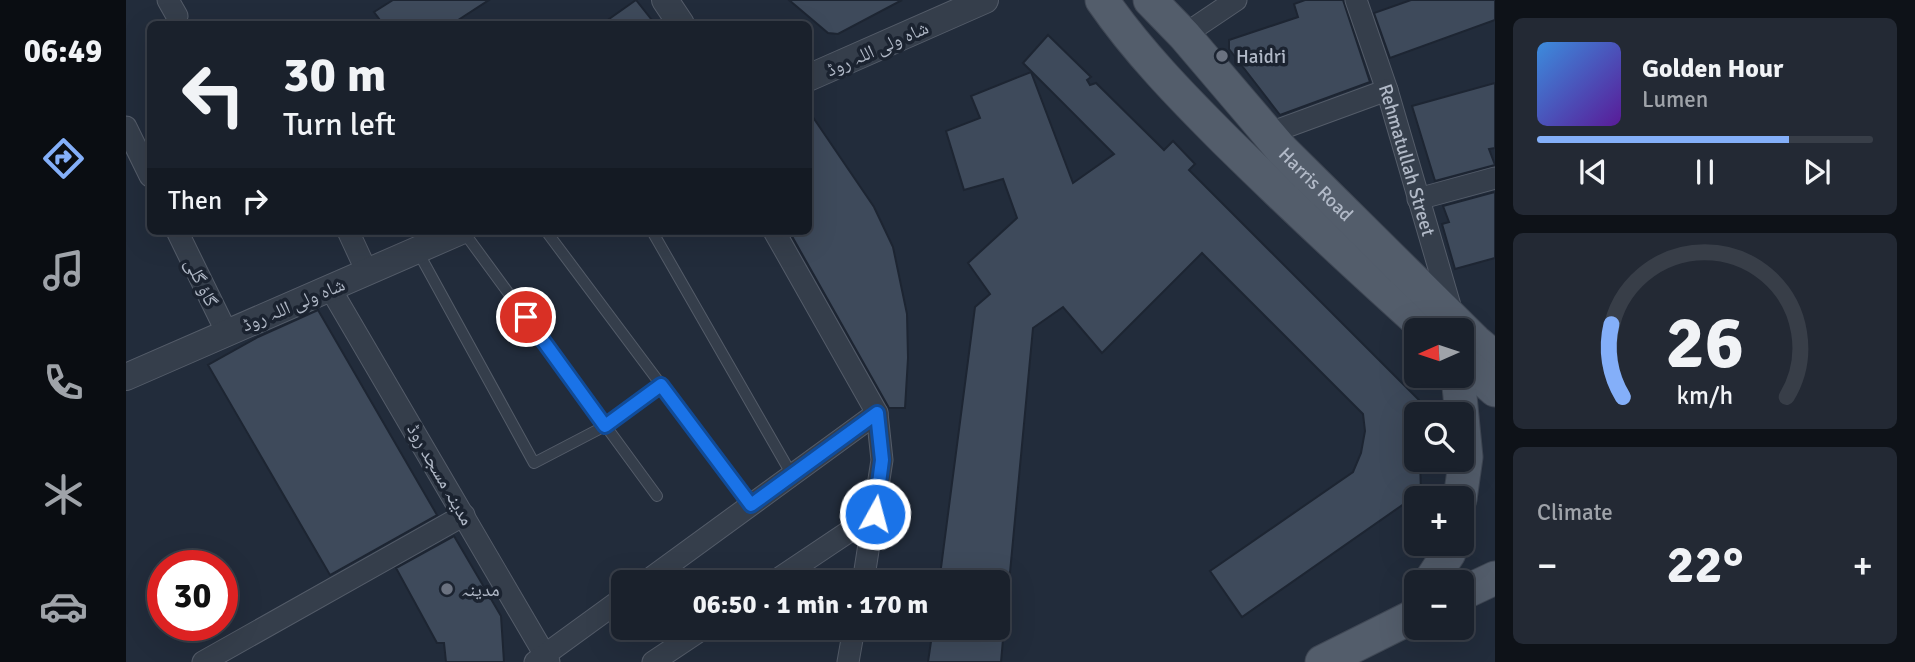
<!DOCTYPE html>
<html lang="en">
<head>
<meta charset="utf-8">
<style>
  :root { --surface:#1a212c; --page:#232934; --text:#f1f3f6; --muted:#9fa3a9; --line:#383e48; --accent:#84aff9 }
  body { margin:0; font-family:Signika,"Noto Naskh Arabic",sans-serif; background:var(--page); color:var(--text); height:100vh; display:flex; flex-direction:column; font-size:26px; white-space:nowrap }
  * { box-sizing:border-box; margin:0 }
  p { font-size:23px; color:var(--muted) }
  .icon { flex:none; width:38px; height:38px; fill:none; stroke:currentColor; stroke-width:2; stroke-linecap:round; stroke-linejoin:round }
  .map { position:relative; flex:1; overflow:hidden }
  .side { display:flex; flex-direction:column; gap:18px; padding:18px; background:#0e1218; width:420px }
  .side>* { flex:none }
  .banner { position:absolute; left:21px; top:21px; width:665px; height:214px; border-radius:10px; box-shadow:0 7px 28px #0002,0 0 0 2px var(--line); background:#1a212c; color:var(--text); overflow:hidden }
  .needle { width:46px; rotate:267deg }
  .fabs { position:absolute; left:1278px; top:318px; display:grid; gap:14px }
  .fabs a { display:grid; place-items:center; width:70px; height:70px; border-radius:10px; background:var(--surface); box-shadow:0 7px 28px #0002,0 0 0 2px var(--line); font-size:35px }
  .speed { position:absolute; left:21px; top:550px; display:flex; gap:14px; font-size:35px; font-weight:700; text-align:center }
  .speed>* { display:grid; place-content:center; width:91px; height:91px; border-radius:50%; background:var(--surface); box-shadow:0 7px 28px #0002,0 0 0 2px var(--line); line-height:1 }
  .speed .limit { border:10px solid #d22; background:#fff; color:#111 }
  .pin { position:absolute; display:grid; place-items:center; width:60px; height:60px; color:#fff; margin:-30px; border:4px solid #fff; border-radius:50%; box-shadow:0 2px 7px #0007 }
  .me { position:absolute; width:77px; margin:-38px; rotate:7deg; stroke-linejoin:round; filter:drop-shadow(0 0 5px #0008) }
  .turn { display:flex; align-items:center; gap:24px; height:147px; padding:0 21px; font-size:32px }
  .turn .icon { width:91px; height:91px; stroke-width:2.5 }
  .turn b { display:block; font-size:49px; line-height:60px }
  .then { display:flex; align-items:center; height:66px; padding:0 21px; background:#0003; gap:14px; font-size:26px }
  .big { font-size:52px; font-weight:700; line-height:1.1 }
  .side .tile { flex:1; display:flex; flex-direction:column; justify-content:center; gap:10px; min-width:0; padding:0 24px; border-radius:10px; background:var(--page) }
  .side .dial { align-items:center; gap:0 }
  .dial svg { height:182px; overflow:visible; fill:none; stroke:var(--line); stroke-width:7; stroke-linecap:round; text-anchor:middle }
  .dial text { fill:var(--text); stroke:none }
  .song { display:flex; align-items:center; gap:21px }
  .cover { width:84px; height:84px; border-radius:10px; background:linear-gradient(135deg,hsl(210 70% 55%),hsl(270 70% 35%)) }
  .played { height:7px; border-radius:4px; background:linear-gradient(90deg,var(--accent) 75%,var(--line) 75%) }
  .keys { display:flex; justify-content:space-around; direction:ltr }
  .heat { display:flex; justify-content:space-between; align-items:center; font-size:38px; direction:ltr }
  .trip { position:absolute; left:485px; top:570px; width:399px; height:70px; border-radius:10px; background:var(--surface); box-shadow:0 7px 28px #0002,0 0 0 2px var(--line); font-weight:700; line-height:70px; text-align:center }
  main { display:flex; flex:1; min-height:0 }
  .dock { display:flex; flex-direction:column; width:126px; justify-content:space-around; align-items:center; background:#0a0d12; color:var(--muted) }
  .dock .icon { width:49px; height:49px }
  .dock .active { color:var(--accent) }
  .dock b { font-size:32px; color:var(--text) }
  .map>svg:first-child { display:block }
  .building { fill:#3e4a5b; stroke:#1d2532; stroke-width:2 }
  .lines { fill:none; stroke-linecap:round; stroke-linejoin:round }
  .service-casing { stroke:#545c69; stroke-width:12 }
  .minor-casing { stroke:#545c69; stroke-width:23 }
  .tertiary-casing { stroke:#545c69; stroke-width:28 }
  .primary-casing { stroke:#3f4754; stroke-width:35 }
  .service { stroke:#353e4b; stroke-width:10 }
  .minor { stroke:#353e4b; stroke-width:21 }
  .tertiary { stroke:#353e4b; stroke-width:26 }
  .primary { stroke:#535d6b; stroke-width:33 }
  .route-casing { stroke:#114b97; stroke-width:18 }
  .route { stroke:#1a73e8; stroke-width:12 }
  .worship-dot { fill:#6b7280; stroke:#1b2330; stroke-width:2.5 }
  .labels { text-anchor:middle; stroke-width:7; stroke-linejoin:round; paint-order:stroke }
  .street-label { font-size:19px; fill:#b1b9c7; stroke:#1b2330 }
  .poi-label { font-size:19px; fill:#b1b9c7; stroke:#1b2330; text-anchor:start }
</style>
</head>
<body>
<main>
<nav class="dock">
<b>06:49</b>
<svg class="icon active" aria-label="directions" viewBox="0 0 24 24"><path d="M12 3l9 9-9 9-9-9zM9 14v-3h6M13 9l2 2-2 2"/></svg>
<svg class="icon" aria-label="music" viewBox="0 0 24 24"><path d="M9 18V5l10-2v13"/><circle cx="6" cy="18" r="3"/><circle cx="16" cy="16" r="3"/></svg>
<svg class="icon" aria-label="phone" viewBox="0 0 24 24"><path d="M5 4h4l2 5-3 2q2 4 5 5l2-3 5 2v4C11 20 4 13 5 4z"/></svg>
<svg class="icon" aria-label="climate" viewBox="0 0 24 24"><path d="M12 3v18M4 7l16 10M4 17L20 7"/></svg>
<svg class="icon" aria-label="car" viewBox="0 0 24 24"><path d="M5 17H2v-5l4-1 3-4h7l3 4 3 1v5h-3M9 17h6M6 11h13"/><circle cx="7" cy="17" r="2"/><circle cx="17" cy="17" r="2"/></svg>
</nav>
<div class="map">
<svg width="1369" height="662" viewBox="0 0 1369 662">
  <rect width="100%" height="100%" fill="#222c3b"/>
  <path class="building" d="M 267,0 L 363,0 L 326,24 L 257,24 L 248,12 Z
    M 510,0 L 529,24 L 476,24 Z
    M 663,0 L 776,0 L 712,34 L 702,33 Z
    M 1179,0 L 1217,0 L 1244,82 L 1154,115 L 1103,49 L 1103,40 L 1172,17 L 1168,4 Z
    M 1285,0 L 1369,0 L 1369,20 L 1264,58 L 1248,13 Z
    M 922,35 L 965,77 L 961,80 L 964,85 L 970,83 L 1038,150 L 1047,141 L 1069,164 L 1063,170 L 1293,400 L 1294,415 L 1290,415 L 1290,460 L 1294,460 L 1295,492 L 1116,617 L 1084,571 L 1227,472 L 1235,453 L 1239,431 L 1237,414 L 1076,253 L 976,353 L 937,307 L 907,328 L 883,583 L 813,583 L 849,307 L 864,294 L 842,263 L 891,218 L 877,179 L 838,190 L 820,131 L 854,118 L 845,96 L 905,72 L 947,183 L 988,154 L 897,63 Z
    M 1369,83 L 1369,148 L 1363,149 L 1369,165 L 1309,181 L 1286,106 Z
    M 682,110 L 748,207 L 767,247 L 781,314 L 782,358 L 779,408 L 763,408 L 663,231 L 682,231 Z
    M 1369,192 L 1369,258 L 1329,269 L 1316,224 L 1323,222 L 1317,206 Z
    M 192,310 L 311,515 L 204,575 L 82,365 L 132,337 Z
    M 328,536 L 375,616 L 378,662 L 320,662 L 318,643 L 311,643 L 270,568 Z
    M 807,628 L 878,628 L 875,662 L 802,662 Z"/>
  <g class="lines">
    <g class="service-casing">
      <path id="service" d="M 337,231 L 531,496
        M 420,231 L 625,505
        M 526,231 L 666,475
        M 291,250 L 408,463 L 479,426 L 535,385"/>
    </g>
    <g class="minor-casing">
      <g id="minor">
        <path d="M 42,0 L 51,16"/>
        <path id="s1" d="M 1230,0 L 1261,90 L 1327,316"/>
        <path d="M 1058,35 L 1110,0"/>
        <path d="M 0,127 L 24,176"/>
        <path d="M 1141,134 L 1261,90"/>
        <path d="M 1292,199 L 1369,178"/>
        <path d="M 51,231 L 101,333"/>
        <path d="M 222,231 L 241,272"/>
        <path d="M 204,288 L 423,662"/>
        <path d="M 518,583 L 751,413 L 648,231"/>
        <path d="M 646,583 L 749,514"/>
        <path d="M 737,583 L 756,460 L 751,413"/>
        <path d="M 77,662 L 338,515"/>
        <path d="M 409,662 L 497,598"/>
        <path d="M 527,662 L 578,628"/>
        <path d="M 722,662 L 728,628"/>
      </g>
    </g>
    <g class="tertiary-casing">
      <path id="tertiary" d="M 539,0 L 555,24
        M 682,78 L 859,0
        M 0,377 L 335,231"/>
    </g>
    <g class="primary-casing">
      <g id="primary">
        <path d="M 976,0 C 1011,51 1056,97 1100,141 C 1166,206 1234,269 1303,331"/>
        <path id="s2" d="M 1024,0 L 1058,35 L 1156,150 L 1349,341 L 1369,358"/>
        <path d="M 1335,360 L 1369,390"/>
        <path d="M 1332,376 L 1340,457 L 1334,499"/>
        <path d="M 1303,583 L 1323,553 L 1325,544"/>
        <path d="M 1335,594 L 1369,578"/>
        <path d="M 1196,662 L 1290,615"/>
      </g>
    </g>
    <use href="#service" class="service"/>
    <use href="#minor" class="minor"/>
    <use href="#tertiary" class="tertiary"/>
    <use href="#primary" class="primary"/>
  </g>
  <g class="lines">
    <g class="route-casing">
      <path id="route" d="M 400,317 L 479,426 L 535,385 L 625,505 L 751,413 L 756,460 L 749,514"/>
    </g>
    <use href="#route" class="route"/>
  </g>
  <g class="worship-dot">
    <circle cx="1096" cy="56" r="7"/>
    <circle cx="321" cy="589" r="7"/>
  </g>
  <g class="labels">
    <g class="street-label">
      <text transform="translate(751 48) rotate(-24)" y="7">شاہ ولی اللہ روڈ</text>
      <text dy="7" stroke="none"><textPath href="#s1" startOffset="168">Rehmatullah Street</textPath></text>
      <text dy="7" stroke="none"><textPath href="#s2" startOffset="248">Harris Road</textPath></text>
      <text transform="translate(76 282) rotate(64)" y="7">گاؤ گلی</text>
      <text transform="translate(167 304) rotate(-23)" y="7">شاہ ولی اللہ روڈ</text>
      <text transform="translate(315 474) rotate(60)" y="7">مدینہ مسجد روڈ</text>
    </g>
    <g class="poi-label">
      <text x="1110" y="63">Haidri</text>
      <text x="335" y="596">مدینہ</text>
    </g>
  </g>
</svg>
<div class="fabs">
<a><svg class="needle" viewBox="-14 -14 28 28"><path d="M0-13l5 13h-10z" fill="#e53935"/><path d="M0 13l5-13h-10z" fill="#9fa3a9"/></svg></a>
<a><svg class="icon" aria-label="search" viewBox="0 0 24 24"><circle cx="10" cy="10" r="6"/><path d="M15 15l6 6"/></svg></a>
<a>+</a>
<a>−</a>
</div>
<div class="speed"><div class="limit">30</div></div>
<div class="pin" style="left:400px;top:317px;background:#d93025"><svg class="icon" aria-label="arrive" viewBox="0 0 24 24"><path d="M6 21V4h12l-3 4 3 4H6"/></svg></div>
<svg class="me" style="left:749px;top:514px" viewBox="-20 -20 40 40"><circle r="17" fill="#1a73e8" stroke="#fff" stroke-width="3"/><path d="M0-11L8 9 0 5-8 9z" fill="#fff"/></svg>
<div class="trip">06:50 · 1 min · 170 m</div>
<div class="banner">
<div class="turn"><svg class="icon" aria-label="left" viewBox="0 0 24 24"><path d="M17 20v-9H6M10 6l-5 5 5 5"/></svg><div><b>30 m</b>Turn left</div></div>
<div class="then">Then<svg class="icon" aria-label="right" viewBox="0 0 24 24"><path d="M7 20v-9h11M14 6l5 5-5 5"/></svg></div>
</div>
</div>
<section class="side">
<div class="tile">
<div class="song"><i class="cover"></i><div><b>Golden Hour</b><p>Lumen</p></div></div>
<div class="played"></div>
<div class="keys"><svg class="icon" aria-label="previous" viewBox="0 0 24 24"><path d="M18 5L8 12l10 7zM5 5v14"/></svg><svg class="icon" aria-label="pause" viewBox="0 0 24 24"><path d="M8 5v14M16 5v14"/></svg><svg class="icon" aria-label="next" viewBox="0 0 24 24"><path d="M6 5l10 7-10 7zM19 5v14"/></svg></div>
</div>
<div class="tile dial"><svg viewBox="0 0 100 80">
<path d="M14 69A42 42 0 1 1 86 69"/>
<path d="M14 69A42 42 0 0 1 9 37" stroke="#84aff9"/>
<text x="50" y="56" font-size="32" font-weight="700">26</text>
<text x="50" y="72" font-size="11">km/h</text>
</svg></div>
<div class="tile"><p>Climate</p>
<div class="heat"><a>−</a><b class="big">22°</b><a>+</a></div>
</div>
</section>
</main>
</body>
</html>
